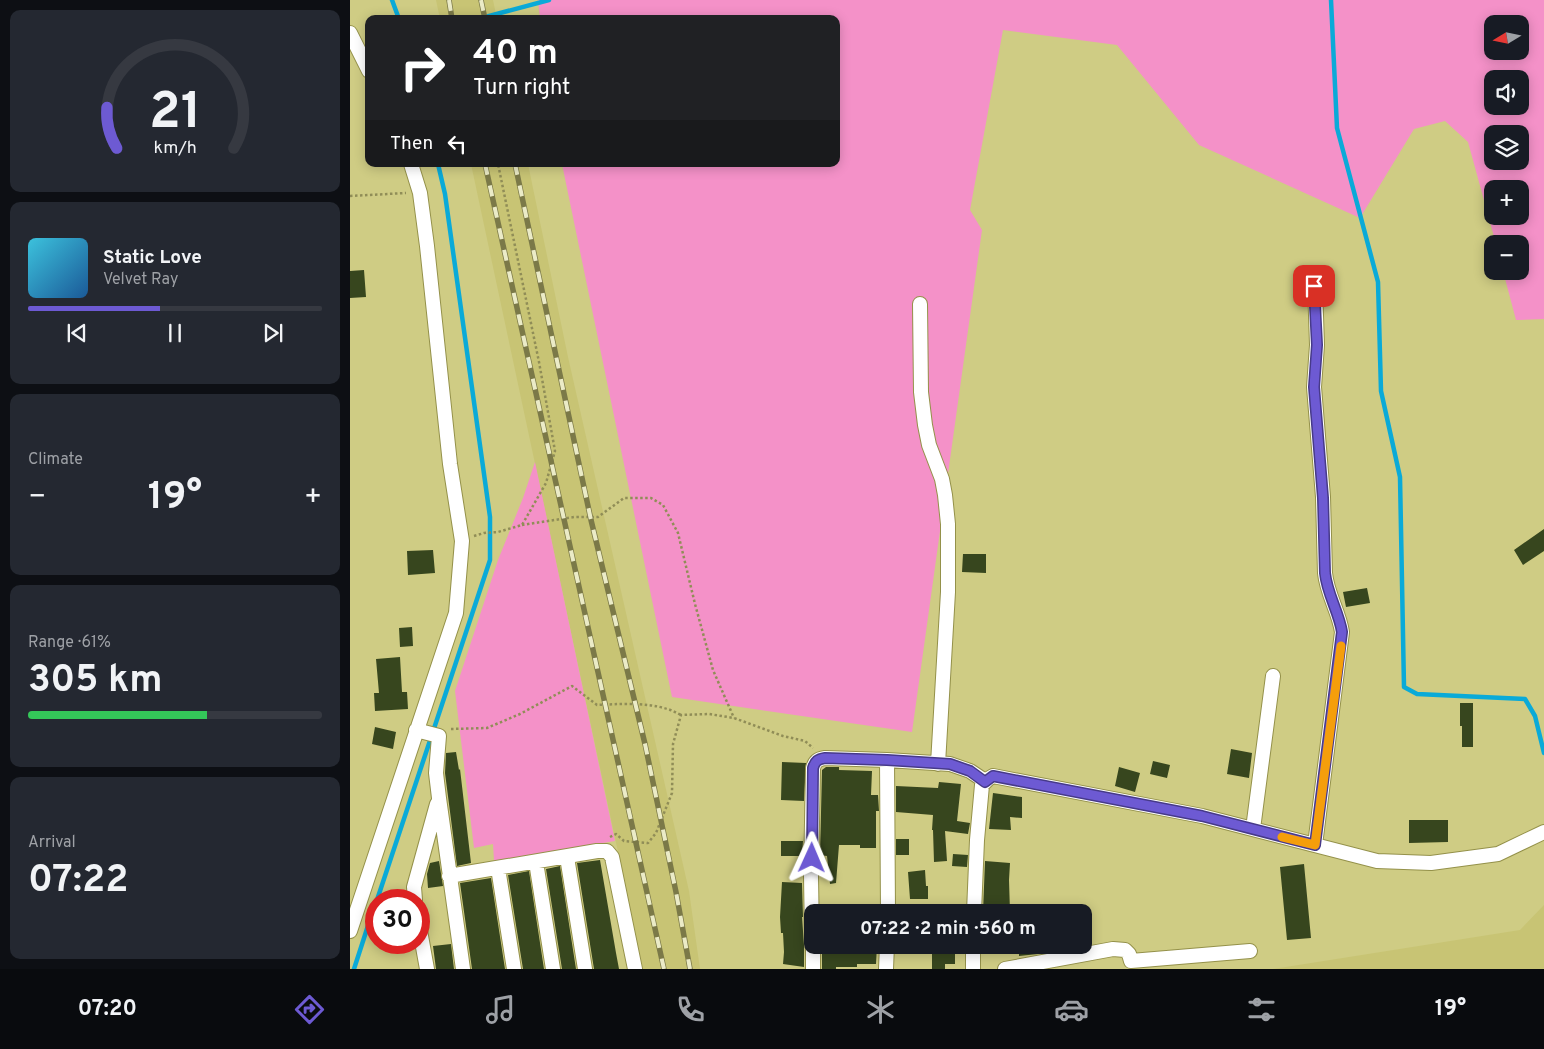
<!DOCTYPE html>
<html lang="en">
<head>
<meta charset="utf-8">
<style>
  :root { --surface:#171b24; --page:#242831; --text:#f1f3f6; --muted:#9ea1a6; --line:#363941; --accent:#6d5ad3 }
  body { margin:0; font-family:Overpass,sans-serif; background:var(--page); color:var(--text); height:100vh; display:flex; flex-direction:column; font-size:19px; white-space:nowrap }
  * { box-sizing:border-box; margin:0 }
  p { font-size:16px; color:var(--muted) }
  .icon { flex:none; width:28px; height:28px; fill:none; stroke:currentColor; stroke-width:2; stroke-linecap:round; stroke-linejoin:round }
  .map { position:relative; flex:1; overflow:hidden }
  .drawer { display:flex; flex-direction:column; gap:10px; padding:10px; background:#0d0f14; width:350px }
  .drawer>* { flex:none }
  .top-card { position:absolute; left:15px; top:15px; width:475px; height:152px; border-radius:10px; box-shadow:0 2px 12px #0003; background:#202124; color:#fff; overflow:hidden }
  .needle { width:32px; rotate:260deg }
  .fabs { position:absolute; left:1134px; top:15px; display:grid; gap:10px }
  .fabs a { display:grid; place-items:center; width:45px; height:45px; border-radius:10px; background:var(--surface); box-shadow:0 2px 12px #0003; font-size:25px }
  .speed { position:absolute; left:15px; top:889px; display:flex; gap:10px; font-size:25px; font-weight:700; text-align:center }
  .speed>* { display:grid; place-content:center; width:65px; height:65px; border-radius:50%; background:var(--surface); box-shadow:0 2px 12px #0003; line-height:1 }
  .speed .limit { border:8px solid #d22; background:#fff; color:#111 }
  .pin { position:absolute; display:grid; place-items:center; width:42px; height:42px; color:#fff; margin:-21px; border-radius:10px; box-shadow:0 2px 8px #0006 }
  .me { position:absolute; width:55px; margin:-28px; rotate:1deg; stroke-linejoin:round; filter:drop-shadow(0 0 4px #0008) }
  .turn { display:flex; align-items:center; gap:18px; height:105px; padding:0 25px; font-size:22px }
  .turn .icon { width:65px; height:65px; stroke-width:2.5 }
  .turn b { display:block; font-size:35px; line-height:42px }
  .then { display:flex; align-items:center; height:48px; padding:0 25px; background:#0003; gap:10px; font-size:19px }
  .big { font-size:38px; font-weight:700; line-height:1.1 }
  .drawer .card { flex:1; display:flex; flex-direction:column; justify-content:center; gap:8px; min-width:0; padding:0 18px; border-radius:10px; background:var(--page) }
  .drawer .dial { align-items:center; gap:0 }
  .dial svg { height:130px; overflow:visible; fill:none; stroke:var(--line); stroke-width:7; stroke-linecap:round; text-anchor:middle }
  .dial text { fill:var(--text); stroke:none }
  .song { display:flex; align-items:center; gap:15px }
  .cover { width:60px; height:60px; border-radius:8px; background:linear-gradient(135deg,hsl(190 70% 55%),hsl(210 70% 35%)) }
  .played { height:5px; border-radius:2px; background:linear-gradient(90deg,var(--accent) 45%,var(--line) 45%) }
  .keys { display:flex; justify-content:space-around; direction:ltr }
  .heat { display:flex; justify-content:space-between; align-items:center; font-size:28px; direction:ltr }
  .charge { height:8px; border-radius:4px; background:linear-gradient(90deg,#34c759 61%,var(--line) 0) }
  .trip { position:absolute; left:454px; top:904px; width:288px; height:50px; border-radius:10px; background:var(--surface); box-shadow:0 2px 12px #0003; font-weight:700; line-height:50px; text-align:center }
  .tab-bar { display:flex; height:80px; justify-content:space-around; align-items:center; background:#090b0e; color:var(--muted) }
  .tab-bar .icon { width:35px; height:35px }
  .tab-bar .on { color:var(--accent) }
  .tab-bar b { font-size:22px; color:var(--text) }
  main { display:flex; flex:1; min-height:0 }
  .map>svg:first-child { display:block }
  .built { fill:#c8c474 }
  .green { fill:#f491c8; fill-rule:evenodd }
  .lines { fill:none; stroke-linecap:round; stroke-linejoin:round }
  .stream { stroke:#0aaad8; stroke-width:4.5 }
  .building { fill:#37461e }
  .street-casing { stroke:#94914a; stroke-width:16 }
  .path { stroke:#908d57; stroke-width:2.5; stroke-dasharray:2.5 2.5; stroke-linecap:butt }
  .street { stroke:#fff; stroke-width:14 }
  .rail-casing { stroke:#7b7948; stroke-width:5.5 }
  .rail { stroke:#ebebc7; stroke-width:4; stroke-dasharray:11; stroke-linecap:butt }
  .route-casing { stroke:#473a89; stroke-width:12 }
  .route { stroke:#6d5ad3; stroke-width:9 }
  .slow { stroke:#f59e0b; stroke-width:9 }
</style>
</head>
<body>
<main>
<section class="drawer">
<div class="card dial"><svg viewBox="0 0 100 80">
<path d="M14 69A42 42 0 1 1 86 69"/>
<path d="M14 69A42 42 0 0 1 8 44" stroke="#6d5ad3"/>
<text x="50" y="56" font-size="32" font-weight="700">21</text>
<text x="50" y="72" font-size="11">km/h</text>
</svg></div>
<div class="card">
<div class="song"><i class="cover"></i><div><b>Static Love</b><p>Velvet Ray</p></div></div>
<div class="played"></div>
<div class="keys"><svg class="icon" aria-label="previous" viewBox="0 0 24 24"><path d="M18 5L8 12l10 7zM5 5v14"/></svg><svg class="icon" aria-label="pause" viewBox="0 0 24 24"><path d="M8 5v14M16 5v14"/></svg><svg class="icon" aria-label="next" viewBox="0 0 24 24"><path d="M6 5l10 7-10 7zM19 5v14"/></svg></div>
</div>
<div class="card"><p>Climate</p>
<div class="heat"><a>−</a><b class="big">19°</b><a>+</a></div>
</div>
<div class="card"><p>Range · 61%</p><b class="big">305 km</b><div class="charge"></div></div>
<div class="card"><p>Arrival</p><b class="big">07:22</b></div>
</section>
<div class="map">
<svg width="1194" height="969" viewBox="0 0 1194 969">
  <rect width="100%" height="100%" fill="#cfcc84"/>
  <path class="built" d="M 86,0 L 143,0 L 147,19 L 90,19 Z
    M 121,164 L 178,164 L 218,357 L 339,891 L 350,969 L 293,969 Z
    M 1194,905 L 1194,969 L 923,969 L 1170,930 Z"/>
  <path class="green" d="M 188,0 L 1194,0 L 1194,319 L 1166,320 L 1153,271 L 1170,271 L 1170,244 L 1146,244 L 1118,142 L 1095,121 L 1064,129 L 1010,218 L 849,145 L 767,45 L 653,30 L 620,210 L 632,230 L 562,732 L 322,697 L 212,164 L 486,164 L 486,19 L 190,19 ZM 1142,24 L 1170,24 L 1170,51 L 1142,51 ZM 1142,79 L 1170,79 L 1170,106 L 1142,106 ZM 1142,134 L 1170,134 L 1170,161 L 1142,161 ZM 1142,189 L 1170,189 L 1170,216 L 1142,216 Z
    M 185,462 L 265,841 L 144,861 L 143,844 L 124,848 L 105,691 L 148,560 L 173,498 Z"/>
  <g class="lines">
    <path class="stream" d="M 42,0 L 49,19
      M 981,0 L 987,128 L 1028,282 L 1031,391 L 1050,477 L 1054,687 L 1067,694 L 1175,699 L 1185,716 L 1194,753
      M 128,19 L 199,0
      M 27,900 L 140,560 L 140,517 L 95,194 L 88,164
      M 4,969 L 26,901"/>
  </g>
  <path class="building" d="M 14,270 L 16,297 L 0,298 L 0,271 Z
    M 1194,529 L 1194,551 L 1173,565 L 1164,550 Z
    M 83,550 L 85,573 L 58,575 L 57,551 Z
    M 613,554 L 636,554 L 636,573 L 612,572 Z
    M 1017,588 L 1020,603 L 996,607 L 993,592 Z
    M 62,627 L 63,646 L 50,647 L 49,628 Z
    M 50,657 L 52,692 L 57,692 L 58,709 L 25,711 L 24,693 L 29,693 L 26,659 Z
    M 1110,703 L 1123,703 L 1123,747 L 1112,747 L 1112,726 L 1110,726 Z
    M 25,727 L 46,732 L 43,749 L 22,744 Z
    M 881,749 L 902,753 L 899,778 L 877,774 Z
    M 106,752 L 109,770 L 110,769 L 121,863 L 107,866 L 95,773 L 96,753 Z
    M 803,761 L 820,765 L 817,778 L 800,774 Z
    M 432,762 L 456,763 L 454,801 L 431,800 Z
    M 476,767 L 489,767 L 489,770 L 522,771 L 521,795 L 528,795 L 529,811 L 526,811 L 526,848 L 510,848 L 510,845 L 489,845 L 486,883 L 480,884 L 477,856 L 470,855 L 472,770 Z
    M 769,767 L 790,773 L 785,792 L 765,786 Z
    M 589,782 L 611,784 L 607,821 L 620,823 L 618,834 L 595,831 L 597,861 L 584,862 L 583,830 L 582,830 L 583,815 L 546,812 L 546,786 L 588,788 Z
    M 643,793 L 672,797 L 672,818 L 660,817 L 661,830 L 639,829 Z
    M 1059,820 L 1098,820 L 1098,842 L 1059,843 Z
    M 546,839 L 559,839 L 559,855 L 546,855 Z
    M 431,841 L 453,841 L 452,856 L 431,856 Z
    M 603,854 L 618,855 L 617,867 L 602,866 Z
    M 250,860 L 266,953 L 269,969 L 244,969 L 227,863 Z
    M 89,861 L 93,886 L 78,888 L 77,874 L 80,863 Z
    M 635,861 L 660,863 L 659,880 L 660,912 L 633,912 Z
    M 954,864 L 961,938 L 937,940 L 930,867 Z
    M 210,866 L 226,969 L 212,969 L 196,869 Z
    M 575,870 L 576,886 L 578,886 L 578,899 L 560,899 L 558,872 Z
    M 179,871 L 194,969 L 173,969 L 158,875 Z
    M 141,878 L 155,969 L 122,969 L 110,883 Z
    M 432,882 L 452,883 L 453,917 L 452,917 L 454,945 L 454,967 L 433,964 L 434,952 L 433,933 L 431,933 L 430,917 Z
    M 101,944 L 104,969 L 86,969 L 83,946 Z
    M 472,945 L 527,945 L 526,964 L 507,964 L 507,967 L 486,967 L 486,969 L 472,969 Z
    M 669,945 L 688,945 L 688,954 L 669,956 Z
    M 582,947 L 605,947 L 605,964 L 595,964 L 595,969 L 582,969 Z"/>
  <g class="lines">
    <g class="street-casing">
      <path id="street" d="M 0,33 L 19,71
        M 965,286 L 967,345 L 964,387 L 973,497 L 975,573 C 977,594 989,612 992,632 L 965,845
        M 570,304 L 571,392 L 575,425 L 579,445 L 592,479 L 595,495 L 598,524 L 598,592 L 588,764
        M 66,730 L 89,736 L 86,773 L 89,798 L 113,969
        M 537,760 L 538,912
        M 903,829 L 923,676
        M 217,857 L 235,969
        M 186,862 L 203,969
        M 148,868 L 164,969
        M 99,876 L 247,851 L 257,851 L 262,857 L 285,969
        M 65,900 L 64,887 L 87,804
        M 624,912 L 627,840 L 632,785 L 638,779 L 643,776 L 852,816 L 1027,861 L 1081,863 L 1148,854 L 1194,832
        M 69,925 L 77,969
        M 0,931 L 106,613 L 112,541 L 100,464 L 77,246 L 70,193 L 61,164
        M 462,939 L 461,876 L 463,768 C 465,761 468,759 475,758 L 537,760 L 600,764 L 620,771 L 635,781
        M 463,945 L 463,969
        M 536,969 L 537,945
        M 623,969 L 623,945
        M 655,969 L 763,949 L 775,950 L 779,954 L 781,961 L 900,951"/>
    </g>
    <path class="path" d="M 0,196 L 56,193
      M 172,525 L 224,517 L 248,517 L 274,498 L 301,498 L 313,505 L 328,533 L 345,604 L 363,670 L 384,718
      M 124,536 L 134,533 L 148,532 L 172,525 L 196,483 L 205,451 L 189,362 L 148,164
      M 101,729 L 137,728 L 170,714 L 222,686 L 247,705 C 267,704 297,702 317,709 C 322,710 326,713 331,715
      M 260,837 L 266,834 L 274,841 L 298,843 L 306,833 L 322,793 L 323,744 L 331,715 L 359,714 L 384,718 L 433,736 L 455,741 L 463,748"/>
    <use href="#street" class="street"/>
    <g class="rail-casing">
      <path id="rail" d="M 99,0 L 102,19
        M 131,0 L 135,19
        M 135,164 L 314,969
        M 165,164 L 241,520 L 295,744 L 326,892 L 340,969"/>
    </g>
    <use href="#rail" class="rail"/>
  </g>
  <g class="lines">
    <g class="route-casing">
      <path id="route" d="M 462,858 L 463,768 C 465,761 468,759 475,758 L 537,760 L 600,764 L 620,771 L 635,782 L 643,776 L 852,816 L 965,845 L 992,632 C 989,612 977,594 975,573 L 973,498 L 964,387 L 967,345 L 964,286"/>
    </g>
    <use href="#route" class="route"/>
    <path class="slow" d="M 932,837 L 965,845 L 991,646"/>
  </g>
</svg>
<div class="fabs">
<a><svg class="needle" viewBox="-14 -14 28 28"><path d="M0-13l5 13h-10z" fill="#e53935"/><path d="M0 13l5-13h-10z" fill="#9ea1a6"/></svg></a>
<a><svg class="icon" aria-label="sound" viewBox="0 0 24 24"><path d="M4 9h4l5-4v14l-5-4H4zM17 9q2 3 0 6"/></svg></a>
<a><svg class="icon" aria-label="layers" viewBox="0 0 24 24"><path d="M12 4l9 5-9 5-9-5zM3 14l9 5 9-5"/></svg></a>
<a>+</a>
<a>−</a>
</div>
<div class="speed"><div class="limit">30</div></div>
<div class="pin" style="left:964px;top:286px;background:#d93025"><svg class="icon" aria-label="arrive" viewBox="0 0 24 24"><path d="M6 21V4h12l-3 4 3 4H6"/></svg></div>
<svg class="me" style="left:462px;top:858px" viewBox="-20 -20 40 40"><path d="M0-17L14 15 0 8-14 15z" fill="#6d5ad3" stroke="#fff" stroke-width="4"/></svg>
<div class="trip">07:22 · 2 min · 560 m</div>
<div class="top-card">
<div class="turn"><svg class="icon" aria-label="right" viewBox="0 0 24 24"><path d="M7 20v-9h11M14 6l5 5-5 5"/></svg><div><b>40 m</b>Turn right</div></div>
<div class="then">Then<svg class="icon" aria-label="left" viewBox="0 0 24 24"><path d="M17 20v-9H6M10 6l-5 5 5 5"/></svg></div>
</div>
</div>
</main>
<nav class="tab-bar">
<b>07:20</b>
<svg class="icon on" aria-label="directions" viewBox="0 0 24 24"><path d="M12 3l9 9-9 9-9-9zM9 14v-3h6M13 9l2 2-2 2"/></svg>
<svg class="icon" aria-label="music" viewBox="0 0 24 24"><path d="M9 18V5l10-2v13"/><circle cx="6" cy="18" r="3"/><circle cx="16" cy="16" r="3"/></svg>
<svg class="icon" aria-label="phone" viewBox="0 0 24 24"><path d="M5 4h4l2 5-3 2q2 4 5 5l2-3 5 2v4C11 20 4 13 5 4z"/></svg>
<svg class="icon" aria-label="climate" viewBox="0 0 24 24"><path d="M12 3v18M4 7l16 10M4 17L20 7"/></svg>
<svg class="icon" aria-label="car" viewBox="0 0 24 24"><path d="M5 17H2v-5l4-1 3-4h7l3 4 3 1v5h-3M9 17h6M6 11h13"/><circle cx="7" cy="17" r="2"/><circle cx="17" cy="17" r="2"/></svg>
<svg class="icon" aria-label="filters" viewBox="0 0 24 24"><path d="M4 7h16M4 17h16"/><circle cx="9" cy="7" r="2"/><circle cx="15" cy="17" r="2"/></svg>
<b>19°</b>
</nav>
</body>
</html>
